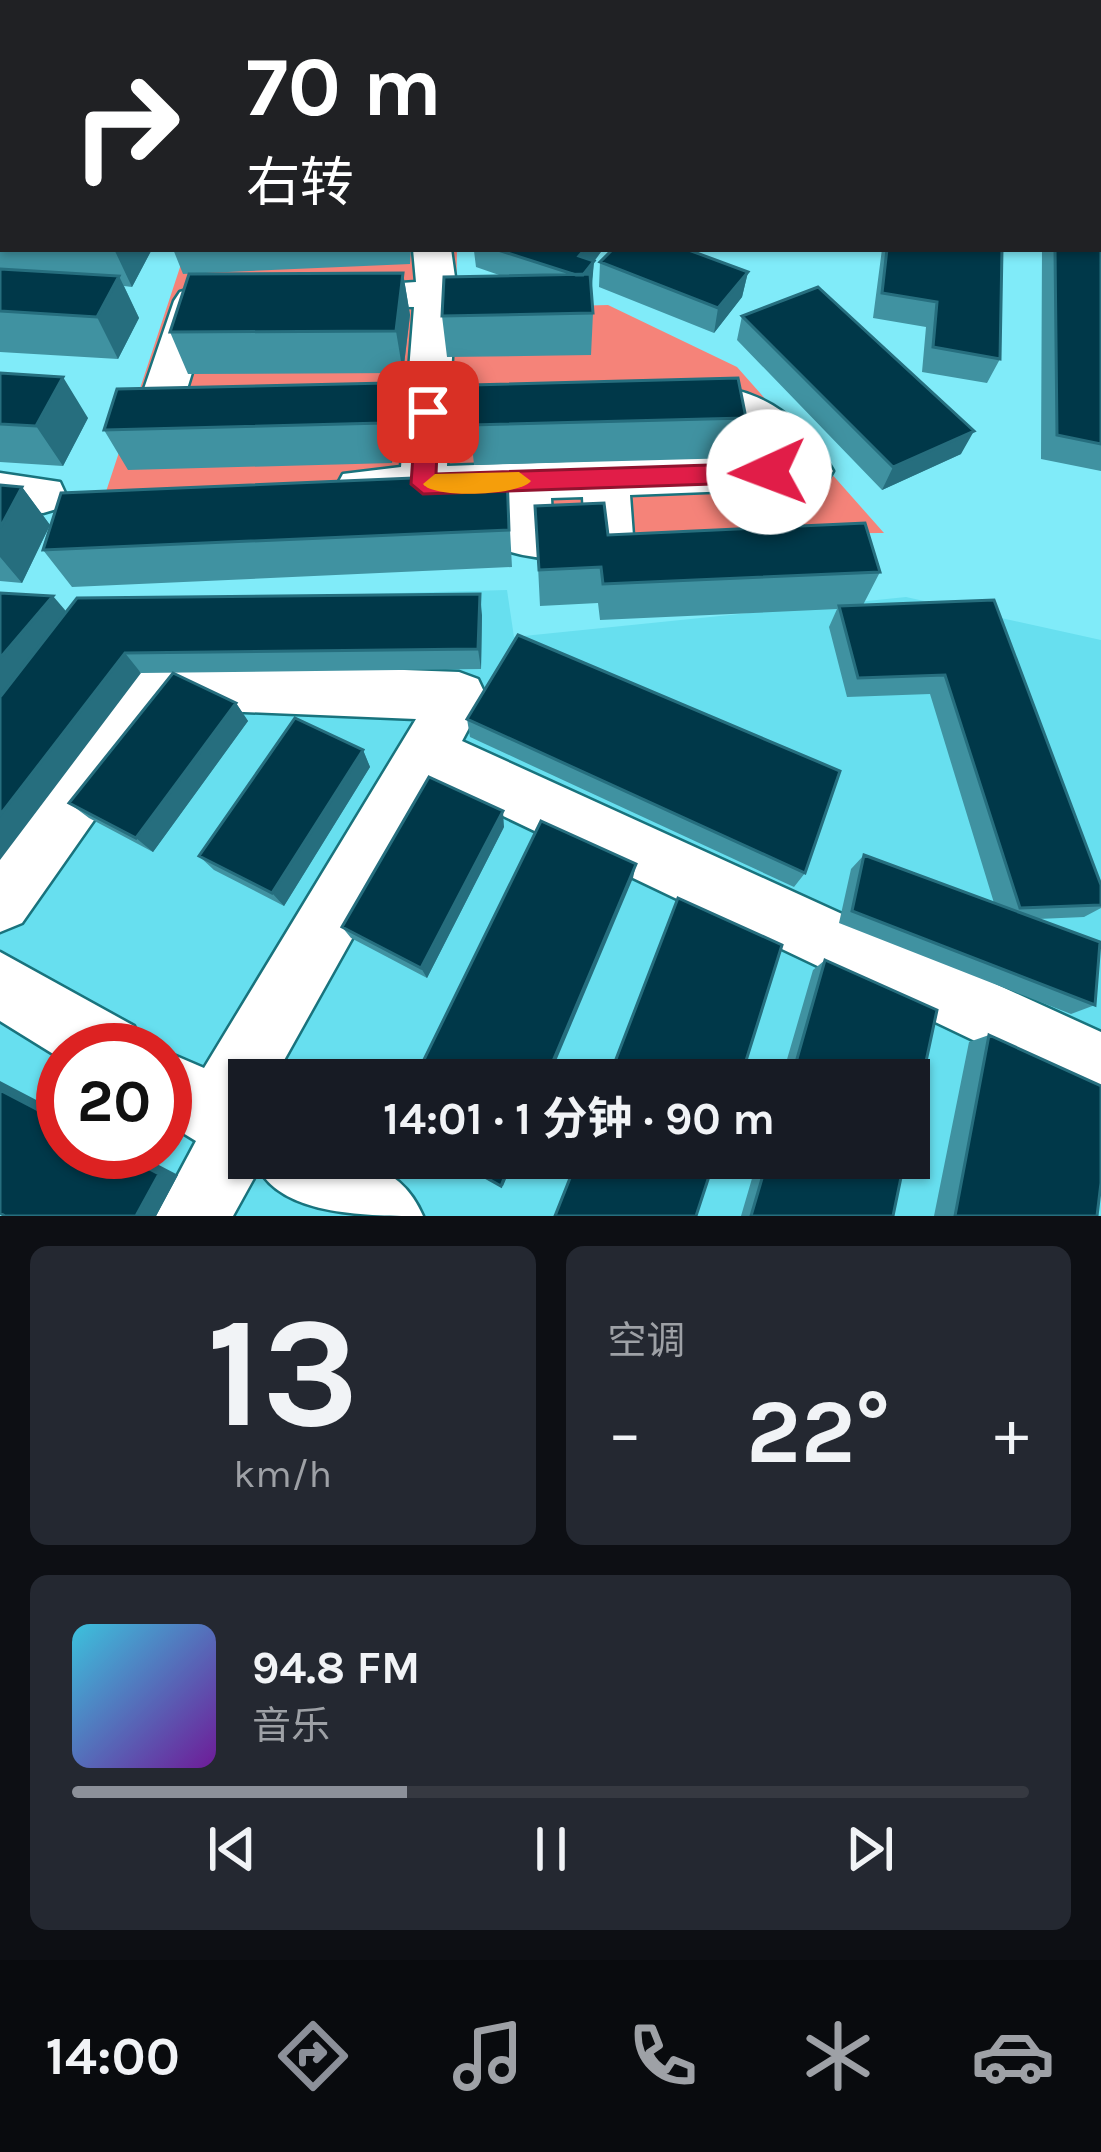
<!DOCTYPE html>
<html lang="zh">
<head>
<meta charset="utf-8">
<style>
  :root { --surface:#171b24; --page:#242831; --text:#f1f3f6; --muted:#9ea1a6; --line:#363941; --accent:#8c9099 }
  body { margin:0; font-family:Karla,"Noto Sans SC",sans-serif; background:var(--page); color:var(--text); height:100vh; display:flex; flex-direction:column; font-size:45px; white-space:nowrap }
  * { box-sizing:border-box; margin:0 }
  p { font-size:39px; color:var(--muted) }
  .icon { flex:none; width:66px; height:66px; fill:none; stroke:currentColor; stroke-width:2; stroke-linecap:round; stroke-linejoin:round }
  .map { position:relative; height:1216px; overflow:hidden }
  .sheet { display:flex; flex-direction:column; gap:30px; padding:30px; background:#0d0f14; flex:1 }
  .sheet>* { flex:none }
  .hud { position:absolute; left:0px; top:0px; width:1101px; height:252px; box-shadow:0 3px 9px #0004; background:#202124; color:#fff; overflow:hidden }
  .speed { position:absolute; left:36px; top:1023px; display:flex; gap:24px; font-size:60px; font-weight:700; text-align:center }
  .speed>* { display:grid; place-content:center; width:156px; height:156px; border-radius:50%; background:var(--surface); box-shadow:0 3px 9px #0004; line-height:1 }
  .speed .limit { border:18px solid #d22; background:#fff; color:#111 }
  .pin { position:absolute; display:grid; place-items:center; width:102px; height:102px; color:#fff; margin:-51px; border-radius:24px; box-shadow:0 6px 18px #0006 }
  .me { position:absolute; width:132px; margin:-66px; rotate:268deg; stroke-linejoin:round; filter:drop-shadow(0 0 9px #0008) }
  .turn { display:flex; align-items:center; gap:42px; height:252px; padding:0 48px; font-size:54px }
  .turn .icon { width:156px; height:156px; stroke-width:2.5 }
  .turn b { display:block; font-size:84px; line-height:102px }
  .big { font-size:90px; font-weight:700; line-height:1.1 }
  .sheet .tile { flex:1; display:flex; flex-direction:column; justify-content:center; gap:18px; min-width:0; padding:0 42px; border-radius:18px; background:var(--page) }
  .sheet .dial { align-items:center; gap:0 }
  .dial b { font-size:156px; line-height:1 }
  .song { display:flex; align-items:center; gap:36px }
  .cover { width:144px; height:144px; border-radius:18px; background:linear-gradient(135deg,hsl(190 70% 55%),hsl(280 70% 35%)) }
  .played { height:12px; border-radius:6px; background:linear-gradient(90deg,var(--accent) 35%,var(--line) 35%) }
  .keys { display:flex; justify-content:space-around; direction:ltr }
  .heat { display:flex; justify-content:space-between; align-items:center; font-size:66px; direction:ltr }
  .sheet .tiles { flex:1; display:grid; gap:30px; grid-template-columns:1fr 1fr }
  .tile:last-child { grid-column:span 2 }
  .trip { position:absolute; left:228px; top:1059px; width:702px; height:120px; border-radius:0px; background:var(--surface); box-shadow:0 3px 9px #0004; font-weight:700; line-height:120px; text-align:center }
  .tab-bar { display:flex; height:192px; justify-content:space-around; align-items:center; background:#090b0e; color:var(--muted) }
  .tab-bar .icon { width:84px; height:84px }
  .tab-bar .on { color:var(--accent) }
  .tab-bar b { font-size:54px; color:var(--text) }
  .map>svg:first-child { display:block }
  .built { fill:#67dfef; fill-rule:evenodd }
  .green { fill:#f58379 }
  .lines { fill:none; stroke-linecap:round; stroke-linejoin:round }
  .minor-casing { stroke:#19737d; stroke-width:5 }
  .minor { fill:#fff; fill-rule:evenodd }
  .wall { fill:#4092a1 }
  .shaded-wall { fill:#266e7e }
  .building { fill:#003849; stroke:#266e7e; stroke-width:3 }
  .route { fill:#e11d48; stroke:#92132f; stroke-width:3 }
  .slow { fill:#f59e0b }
</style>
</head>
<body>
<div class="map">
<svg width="1101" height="1216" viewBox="0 0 1101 1216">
  <rect width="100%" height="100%" fill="#80ebf9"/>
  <path class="built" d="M 507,590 L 514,637 L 906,597 L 1101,640 L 1101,1216 L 0,1216 L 0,726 L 105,601 ZM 63,1050 L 165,1050 L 165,1152 L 63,1152 ZM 249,1080 L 909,1080 L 909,1158 L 249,1158 Z"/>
  <path class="green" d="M 186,249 L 457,249 L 456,309 L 608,305 L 737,367 L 884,533 L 460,535 L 97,519 Z"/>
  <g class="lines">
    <g class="minor-casing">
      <path id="minor" d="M 407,0 L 435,0 L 436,3 L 408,3 Z
        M 525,0 L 553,0 L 554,3 L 526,3 Z
        M 1098,79 L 1101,79 L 1101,99 L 1098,99 Z
        M 413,249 L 451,249 L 456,284 L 450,395 L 542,392 L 557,397 L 564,408 L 557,419 L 449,426 L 447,466 L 773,455 L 740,422 L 660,415 L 653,404 L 660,393 C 734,371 797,405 833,471 L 826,483 L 810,488 L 630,495 L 633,536 L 626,550 C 593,560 544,562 511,552 L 504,538 L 504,499 L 359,505 L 343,500 L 336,487 L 343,474 L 401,467 L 404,428 L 327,430 L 311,425 L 305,414 L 311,403 L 407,396 L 414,307 L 326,306 L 320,297 L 326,288 L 416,282 ZM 583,497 L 584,517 L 552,518 L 551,498 Z
        M 194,288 L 227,292 L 233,301 L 227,310 L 210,314 L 183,402 L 210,407 L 216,418 L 210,429 L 194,434 L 140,429 L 134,418 L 174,301 L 180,292 Z
        M 0,473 L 60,482 L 66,495 L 60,508 L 43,513 L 0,509 Z
        M 158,661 L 459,672 L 478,679 L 486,696 L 462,741 L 1101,1032 L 1101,1101 L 438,785 L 273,1080 L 249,1080 L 249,1158 C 314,1158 393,1144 423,1216 C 370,1216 284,1216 259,1169 L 233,1216 L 156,1216 L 196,1141 L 165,1122 L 162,1050 L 204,1068 L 416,719 L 172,709 L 22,923 L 0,932 L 0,851 L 139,668 Z
        M 0,952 L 134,1026 L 144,1050 L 63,1050 L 63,1060 L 0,1021 Z"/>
    </g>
    <use href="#minor" class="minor"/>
  </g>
  <path class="wall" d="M 278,0 L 405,0 L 405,3 L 279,3 Z
    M 568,0 L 717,0 L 716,3 L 568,3 Z
    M 0,39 L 3,45 L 3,114 L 0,117 L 3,117 L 3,195 L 0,195 Z
    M 1101,145 L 1101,471 L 1041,459 L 1042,249 L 1098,249 Z
    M 0,201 L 3,202 L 3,249 L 150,249 L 151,251 L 132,287 L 124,286 L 139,318 L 118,359 L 0,352 Z
    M 173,249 L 411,249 L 410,264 L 183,274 Z
    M 468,249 L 603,249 L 594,262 L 591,287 L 593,313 L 591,355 L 447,357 L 442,316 L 502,276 L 476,267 L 474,251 Z
    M 882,249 L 1002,249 L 1000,359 L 987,383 L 922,372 L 926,327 L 873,318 Z
    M 600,262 L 748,272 L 742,297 L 714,333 L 599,287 Z
    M 403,273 L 410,315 L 403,373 L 188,374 L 170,332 Z
    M 742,316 L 961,454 L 882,490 L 737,340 Z
    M 0,373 L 88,418 L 63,466 L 0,462 Z
    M 387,383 L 395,423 L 392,463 L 128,470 L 104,430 Z
    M 746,418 L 736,458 L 474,465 L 470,425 Z
    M 507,474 L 512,567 L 72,587 L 43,550 Z
    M 0,485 L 22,487 L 50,525 L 22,583 L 0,581 Z
    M 535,506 L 608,535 L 880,572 L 863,605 L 994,600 L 1101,885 L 1101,908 L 1084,917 L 1038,919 L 1095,1005 L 1071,1014 L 839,923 L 851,869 L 864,855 L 994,903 L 930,694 L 847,697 L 829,627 L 837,609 L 600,620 L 598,603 L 540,606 Z
    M 67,612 L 482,615 L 481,669 L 141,673 Z
    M 236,703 L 248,721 L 153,852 L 89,818 L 69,803 Z
    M 467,719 L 805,873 L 794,887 L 470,737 Z
    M 363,750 L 370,767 L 284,906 L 214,870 L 199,856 Z
    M 504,827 L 427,978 L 351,938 L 342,927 Z
    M 825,960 L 909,1080 L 781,1080 L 813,970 Z
    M 989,1035 L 1097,1216 L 934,1216 L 969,1042 Z
    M 758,1158 L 905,1158 L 893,1216 L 741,1216 Z"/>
  <path class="shaded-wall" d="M 0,0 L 134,0 L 134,3 L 3,3 L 3,27 L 0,28 Z
    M 114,249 L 150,249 L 151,251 L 132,287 Z
    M 585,249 L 603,249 L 594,261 L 592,286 L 581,301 L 579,256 Z
    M 748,272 L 742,297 L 714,333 L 718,308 Z
    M 403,273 L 410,315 L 403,373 L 396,331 Z
    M 119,276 L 139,318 L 118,359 L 97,317 Z
    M 63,377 L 88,418 L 63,466 L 36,426 Z
    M 387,383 L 395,423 L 392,463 L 383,423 Z
    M 974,431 L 961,454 L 882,490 L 893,467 Z
    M 22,487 L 50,525 L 22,583 L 0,557 L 0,528 Z
    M 480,594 L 482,615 L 481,669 L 478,649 Z
    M 53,596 L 83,631 L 0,733 L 0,658 Z
    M 125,653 L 141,673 L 0,860 L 0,815 Z
    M 236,703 L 248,721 L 153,852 L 136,838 Z
    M 363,750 L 370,767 L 284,906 L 272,893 Z
    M 503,811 L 504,827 L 427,978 L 421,968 Z
    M 636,864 L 633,878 L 548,1080 L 545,1080 Z
    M 0,1081 L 63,1114 L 63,1123 L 0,1090 Z
    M 117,1152 L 134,1152 L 178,1175 L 156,1216 L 136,1216 Z
    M 512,1158 L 515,1158 L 503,1186 L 501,1186 Z"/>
  <path class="building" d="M 131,0 L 179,0 L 178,3 L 129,3 Z
    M 933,0 L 1084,0 L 1086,3 L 934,3 Z
    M 0,49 L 3,49 L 3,70 L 0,70 Z
    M 0,117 L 3,117 L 3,150 L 0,151 Z
    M 1098,144 L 1101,145 L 1101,444 L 1057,435 L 1055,249 L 1098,249 Z
    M 0,201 L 3,202 L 3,238 L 0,238 Z
    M 495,249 L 585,249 L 579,256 L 594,261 L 583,275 L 576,275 Z
    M 613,249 L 686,249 L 748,272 L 718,308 L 600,262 Z
    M 887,249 L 1002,249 L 1000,359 L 933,347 L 937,302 L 882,293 Z
    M 0,269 L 119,276 L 97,317 L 0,311 Z
    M 403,273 L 396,331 L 170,332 L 189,274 Z
    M 590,274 L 593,313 L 442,316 L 444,277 Z
    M 818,287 L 974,431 L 893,467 L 742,316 Z
    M 0,373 L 63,377 L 36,426 L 0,424 Z
    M 738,378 L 746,418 L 470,425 L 471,385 Z
    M 387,383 L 383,423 L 104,430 L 117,389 Z
    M 507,474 L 509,530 L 43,550 L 61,493 Z
    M 0,485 L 22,487 L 0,528 Z
    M 604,503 L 608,535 L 865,523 L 880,572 L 603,584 L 601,567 L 539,570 L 535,506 Z
    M 0,593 L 53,596 L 0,658 Z
    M 480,594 L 478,649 L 125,653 L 0,815 L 0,697 L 77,598 Z
    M 994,600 L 1101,885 L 1101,905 L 1020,908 L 945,675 L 858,678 L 839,606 Z
    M 518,635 L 840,771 L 805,873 L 467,719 Z
    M 173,673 L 236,703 L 136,838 L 69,803 Z
    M 295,718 L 363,750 L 272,893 L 199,856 Z
    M 429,777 L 503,811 L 421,968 L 342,927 Z
    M 541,821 L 636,864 L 545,1080 L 414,1080 Z
    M 864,855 L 1100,942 L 1095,1005 L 852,911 Z
    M 678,898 L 782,945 L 740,1080 L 608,1080 Z
    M 825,960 L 937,1010 L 909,1141 L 909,1080 L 791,1080 Z
    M 989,1035 L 1101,1086 L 1101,1183 L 1097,1216 L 955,1216 Z
    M 0,1090 L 63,1123 L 63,1152 L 117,1152 L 159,1174 L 136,1216 L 5,1216 L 0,1213 Z
    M 451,1158 L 512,1158 L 501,1186 Z
    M 578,1158 L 715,1158 L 696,1216 L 555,1216 Z
    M 768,1158 L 905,1158 L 893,1216 L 751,1216 Z"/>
  <path class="route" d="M 428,404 L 439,412 L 436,474 L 769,463 L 781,472 L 769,482 L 423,494 L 411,484 L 416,412 Z"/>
  <path class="slow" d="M 519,472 L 531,481 C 519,496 434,499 423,484 L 435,474 Z"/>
</svg>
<div class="speed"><div class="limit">20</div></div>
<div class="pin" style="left:428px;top:412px;background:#d93025"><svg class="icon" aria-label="arrive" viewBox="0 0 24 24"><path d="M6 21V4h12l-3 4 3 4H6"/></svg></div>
<svg class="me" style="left:769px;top:472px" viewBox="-20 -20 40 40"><circle r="19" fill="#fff"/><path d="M0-13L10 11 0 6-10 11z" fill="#e11d48"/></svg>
<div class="trip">14:01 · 1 分钟 · 90 m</div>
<div class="hud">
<div class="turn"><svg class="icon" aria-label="right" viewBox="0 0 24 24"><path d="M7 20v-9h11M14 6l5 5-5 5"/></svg><div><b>70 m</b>右转</div></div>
</div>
</div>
<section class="sheet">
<div class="tiles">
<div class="tile dial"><b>13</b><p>km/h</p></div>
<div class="tile"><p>空调</p>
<div class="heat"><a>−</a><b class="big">22°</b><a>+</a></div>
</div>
<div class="tile">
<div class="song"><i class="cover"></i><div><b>94.8 FM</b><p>音乐</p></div></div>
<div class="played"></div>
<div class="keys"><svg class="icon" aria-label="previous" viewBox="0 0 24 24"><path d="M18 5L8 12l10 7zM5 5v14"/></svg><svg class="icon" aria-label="pause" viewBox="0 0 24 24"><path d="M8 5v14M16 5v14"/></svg><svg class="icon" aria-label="next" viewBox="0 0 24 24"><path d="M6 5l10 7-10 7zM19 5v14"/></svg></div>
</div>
</div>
</section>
<nav class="tab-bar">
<b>14:00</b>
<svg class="icon on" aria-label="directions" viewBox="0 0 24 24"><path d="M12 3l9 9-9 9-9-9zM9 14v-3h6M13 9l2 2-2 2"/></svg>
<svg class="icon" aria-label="music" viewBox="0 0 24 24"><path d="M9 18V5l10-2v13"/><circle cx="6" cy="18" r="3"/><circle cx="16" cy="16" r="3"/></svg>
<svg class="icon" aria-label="phone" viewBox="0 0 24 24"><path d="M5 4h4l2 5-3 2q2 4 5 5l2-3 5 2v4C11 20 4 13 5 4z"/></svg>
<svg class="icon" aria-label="climate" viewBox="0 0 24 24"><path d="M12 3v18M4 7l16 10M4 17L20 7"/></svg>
<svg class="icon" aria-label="car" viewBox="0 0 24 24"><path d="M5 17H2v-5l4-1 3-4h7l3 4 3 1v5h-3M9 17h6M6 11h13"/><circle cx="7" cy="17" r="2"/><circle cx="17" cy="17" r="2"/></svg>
</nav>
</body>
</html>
